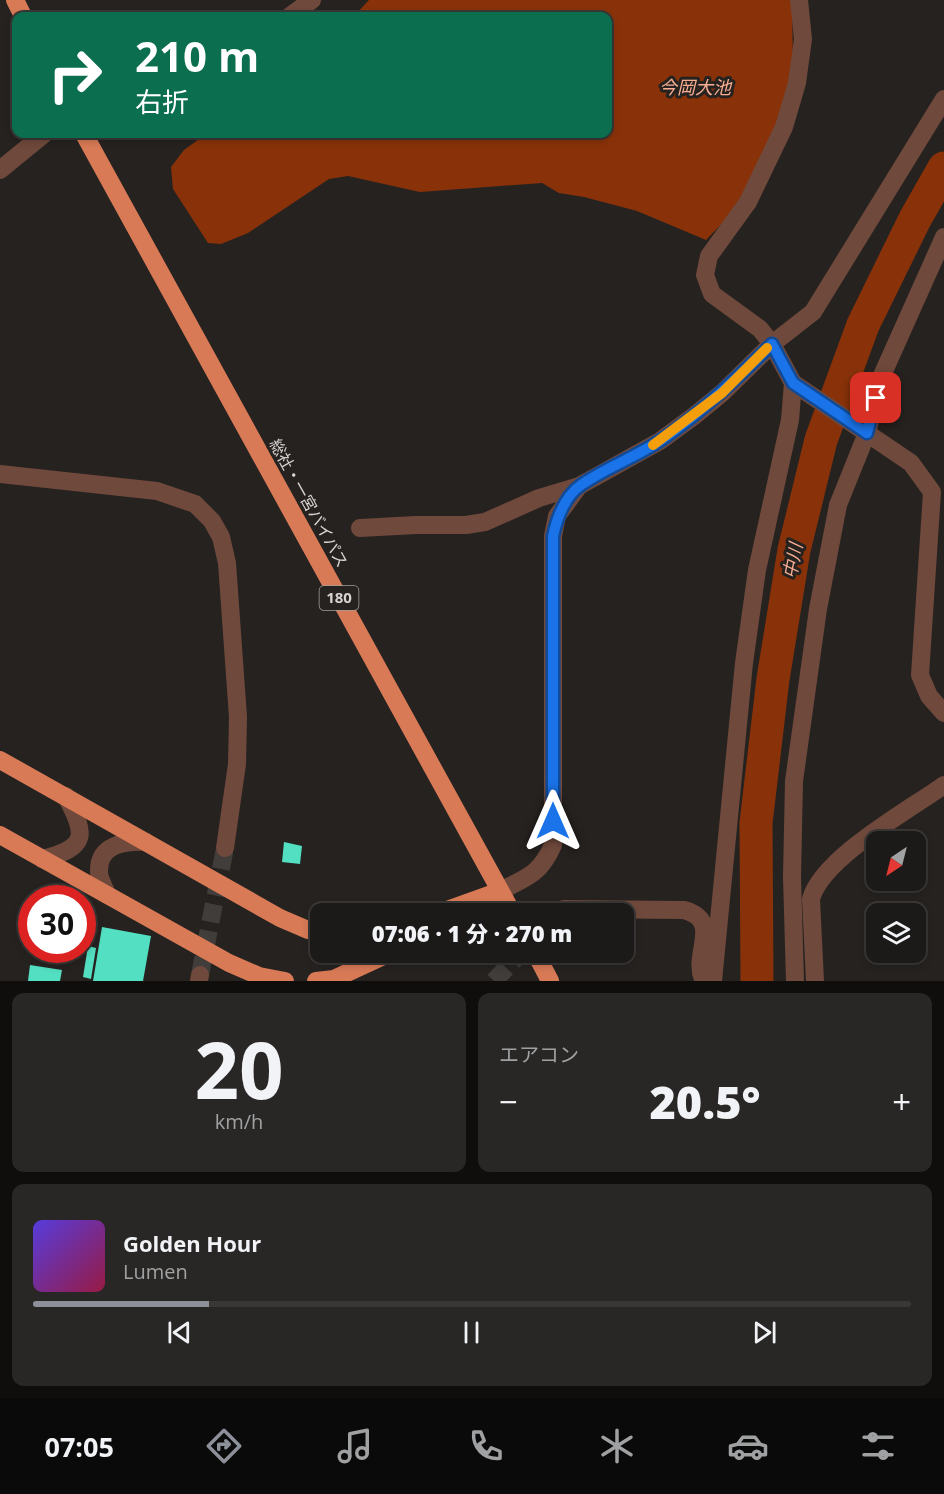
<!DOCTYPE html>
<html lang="ja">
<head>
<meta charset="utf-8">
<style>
  :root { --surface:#1c1a18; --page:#292725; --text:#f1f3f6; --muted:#a0a1a2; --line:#3a3837; --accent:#8c9099 }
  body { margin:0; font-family:"Open Sans","Noto Sans JP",sans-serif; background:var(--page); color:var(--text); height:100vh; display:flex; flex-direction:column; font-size:22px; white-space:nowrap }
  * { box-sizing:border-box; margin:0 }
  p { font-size:20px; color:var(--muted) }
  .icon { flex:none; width:33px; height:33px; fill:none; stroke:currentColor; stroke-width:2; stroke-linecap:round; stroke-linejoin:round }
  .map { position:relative; height:981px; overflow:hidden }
  .drawer { display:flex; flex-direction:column; gap:12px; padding:12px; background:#0f0e0d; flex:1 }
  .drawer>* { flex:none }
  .top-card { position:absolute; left:12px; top:12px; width:600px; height:126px; border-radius:12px; box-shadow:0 3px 9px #0003,0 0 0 2px var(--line); background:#0b6e4f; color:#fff; overflow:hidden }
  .needle { width:39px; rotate:215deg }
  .fabs { position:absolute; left:866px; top:831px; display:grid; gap:12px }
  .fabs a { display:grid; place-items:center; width:60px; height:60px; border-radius:12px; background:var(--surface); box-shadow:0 3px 9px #0003,0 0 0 2px var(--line); font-size:30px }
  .speed { position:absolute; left:18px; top:885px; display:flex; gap:12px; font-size:30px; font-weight:700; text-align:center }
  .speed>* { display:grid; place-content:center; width:78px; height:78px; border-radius:50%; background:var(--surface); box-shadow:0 3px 9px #0003,0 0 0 2px var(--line); line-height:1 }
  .speed .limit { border:9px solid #d22; background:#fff; color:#111 }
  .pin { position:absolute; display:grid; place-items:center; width:51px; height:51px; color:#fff; margin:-26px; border-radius:12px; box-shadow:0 3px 9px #0006 }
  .me { position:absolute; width:66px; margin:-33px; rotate:0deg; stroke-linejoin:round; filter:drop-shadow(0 0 4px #0008) }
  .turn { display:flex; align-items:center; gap:21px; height:126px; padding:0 24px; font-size:27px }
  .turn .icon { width:78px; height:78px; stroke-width:2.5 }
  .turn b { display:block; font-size:42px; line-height:51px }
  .big { font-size:45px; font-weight:800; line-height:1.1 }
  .drawer .card { flex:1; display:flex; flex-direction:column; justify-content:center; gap:9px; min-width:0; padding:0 21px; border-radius:12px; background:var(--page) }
  .drawer .dial { align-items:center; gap:0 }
  .dial b { font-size:78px; line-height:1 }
  .song { display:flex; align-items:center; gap:18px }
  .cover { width:72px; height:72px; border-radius:9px; background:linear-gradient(135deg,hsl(250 70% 55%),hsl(340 70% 35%)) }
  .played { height:6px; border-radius:3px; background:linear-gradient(90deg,var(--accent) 20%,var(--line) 20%) }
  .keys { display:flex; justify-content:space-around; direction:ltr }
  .heat { display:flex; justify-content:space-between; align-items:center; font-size:33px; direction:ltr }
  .drawer .tiles { flex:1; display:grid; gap:12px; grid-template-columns:1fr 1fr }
  .card:last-child { grid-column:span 2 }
  .trip { position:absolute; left:310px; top:903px; width:324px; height:60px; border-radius:12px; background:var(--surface); box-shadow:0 3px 9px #0003,0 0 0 2px var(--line); font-weight:800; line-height:60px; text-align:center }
  .dock { display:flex; height:96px; justify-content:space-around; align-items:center; background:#0b0a0a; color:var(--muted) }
  .dock .icon { width:42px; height:42px }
  .dock .active { color:var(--accent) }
  .dock b { font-size:27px; color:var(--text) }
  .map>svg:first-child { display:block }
  .water { fill:#893209 }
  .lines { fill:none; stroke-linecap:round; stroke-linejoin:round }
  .river { stroke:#893209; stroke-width:33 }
  .building { fill:#53dfc2 }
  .minor-tunnel { stroke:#413d3b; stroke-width:18; stroke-dasharray:18 9; stroke-linecap:butt }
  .minor { stroke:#6f493b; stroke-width:18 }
  .highway { stroke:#d87a56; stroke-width:18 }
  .route-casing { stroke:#114b97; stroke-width:15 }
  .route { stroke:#1a73e8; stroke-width:10 }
  .slow { stroke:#f59e0b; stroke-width:10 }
  .labels { text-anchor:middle; stroke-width:6; stroke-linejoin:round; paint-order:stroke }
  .shield { fill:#262220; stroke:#a29f9d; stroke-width:1.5 }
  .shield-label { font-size:15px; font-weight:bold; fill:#d7d4d3 }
  .street-label { font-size:16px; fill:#d7d4d3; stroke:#262220 }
  .water-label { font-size:18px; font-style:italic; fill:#f8ae93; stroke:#262220 }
</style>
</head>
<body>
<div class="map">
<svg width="944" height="981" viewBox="0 0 944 981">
  <rect width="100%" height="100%" fill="#262220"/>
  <path class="water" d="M 369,0 L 792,0 L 793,67 L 776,126 L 751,184 L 731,214 L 706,240 L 637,211 L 584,197 L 559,193 L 542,183 L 420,192 L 348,176 L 329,179 L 248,233 L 221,244 L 208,243 L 173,189 L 171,167 L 184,150 L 206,134 L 608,134 L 608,16 L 354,16 Z"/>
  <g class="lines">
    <path class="river" d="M 757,981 L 756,823 L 773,679 L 794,550 L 821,440 L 863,325 L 915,219 L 944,168"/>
  </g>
  <path class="building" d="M 284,842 L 302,846 L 300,864 L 282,862 Z
    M 102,927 L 151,936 L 143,981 L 93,981 Z
    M 88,946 L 96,948 L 91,979 L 83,977 Z
    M 30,965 L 62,970 L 60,981 L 28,981 Z"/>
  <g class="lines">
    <path class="minor-tunnel" d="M 200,975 L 225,848
      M 494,981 L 522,952"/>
    <path class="minor" d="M 799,0 L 803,39 L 797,83 L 784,127 L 748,202 L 709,256 L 705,275 L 712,294 L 760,329 L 772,344 L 793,383 L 911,463 L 932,492 L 920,675 L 929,696 L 944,713
      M 290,16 L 312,0
      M 0,170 L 44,134
      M 0,474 L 157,491 L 195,504 L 212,521 L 221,537 L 227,563 L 238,717 L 237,764 L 225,848
      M 360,528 L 416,525 L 466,525 L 485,522 L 539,498 L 579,486
      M 42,859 C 89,847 86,835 66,796
      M 500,891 C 528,877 540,874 553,845 L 553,536 L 557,516 L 579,486 L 660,441 L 694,416 L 722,393 L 772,344 L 813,312 L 944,99
      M 107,895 C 105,888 99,879 99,872 C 98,844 125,841 146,842
      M 560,914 L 564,909 L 684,910 C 724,921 690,955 704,981
      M 199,981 L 200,975
      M 713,981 L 744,663 L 757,570 L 790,420 L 793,383
      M 795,981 L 792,877 L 794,781 L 818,609 L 838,505 L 867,433 L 880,380 L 944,237
      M 815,981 L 811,899 C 822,858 909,810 944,785"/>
    <path class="highway" d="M 15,0 L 23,16
      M 84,134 L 513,914
      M 0,760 L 280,918 L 308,930 L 321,933
      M 0,835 L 229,963 L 259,976 L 285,981
      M 436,914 L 500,891
      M 535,952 L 550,981
      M 316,981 L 334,979 L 392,952"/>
  </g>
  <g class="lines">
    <g class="route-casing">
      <path id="route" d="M 553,821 L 553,536 C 557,518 565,496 581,485 C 605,468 636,457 661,440 C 702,412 737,378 772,344 L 793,383 L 867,433 L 876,398"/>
    </g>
    <use href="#route" class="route"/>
    <path class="slow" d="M 653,445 L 722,393 L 767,348"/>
  </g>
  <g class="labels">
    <rect class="shield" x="319.5" y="586" width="39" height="24" rx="4.5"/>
    <g class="shield-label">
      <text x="339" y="603">180</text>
    </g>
    <g class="street-label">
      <text transform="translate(309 503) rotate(61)" y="6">総社・一宮バイパス</text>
    </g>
    <g class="water-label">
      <text x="695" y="94">今岡大池</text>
      <text transform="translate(793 561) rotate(-79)" y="6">中川</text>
    </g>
  </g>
</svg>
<div class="fabs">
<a><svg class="needle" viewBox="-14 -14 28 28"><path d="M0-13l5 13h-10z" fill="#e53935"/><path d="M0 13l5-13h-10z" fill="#a0a1a2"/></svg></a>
<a><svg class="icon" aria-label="layers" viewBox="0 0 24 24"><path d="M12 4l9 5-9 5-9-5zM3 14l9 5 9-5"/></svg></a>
</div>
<div class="speed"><div class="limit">30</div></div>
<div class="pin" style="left:876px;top:398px;background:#d93025"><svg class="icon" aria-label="arrive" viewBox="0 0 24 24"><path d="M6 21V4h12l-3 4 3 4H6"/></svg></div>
<svg class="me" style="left:553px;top:821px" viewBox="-20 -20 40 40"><path d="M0-17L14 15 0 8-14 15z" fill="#1a73e8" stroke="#fff" stroke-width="4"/></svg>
<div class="trip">07:06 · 1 分 · 270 m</div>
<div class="top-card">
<div class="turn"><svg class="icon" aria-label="right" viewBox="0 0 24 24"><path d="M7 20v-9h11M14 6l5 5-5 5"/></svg><div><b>210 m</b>右折</div></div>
</div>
</div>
<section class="drawer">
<div class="tiles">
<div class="card dial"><b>20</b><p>km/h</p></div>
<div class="card"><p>エアコン</p>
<div class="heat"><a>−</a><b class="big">20.5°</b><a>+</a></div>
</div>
<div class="card">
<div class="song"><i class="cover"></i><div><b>Golden Hour</b><p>Lumen</p></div></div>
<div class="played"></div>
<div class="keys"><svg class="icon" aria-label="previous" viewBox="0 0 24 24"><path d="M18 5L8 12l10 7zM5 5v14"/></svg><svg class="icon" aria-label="pause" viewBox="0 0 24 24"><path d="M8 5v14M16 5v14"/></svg><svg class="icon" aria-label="next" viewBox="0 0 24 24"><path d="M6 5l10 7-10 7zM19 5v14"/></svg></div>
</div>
</div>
</section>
<nav class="dock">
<b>07:05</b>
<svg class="icon active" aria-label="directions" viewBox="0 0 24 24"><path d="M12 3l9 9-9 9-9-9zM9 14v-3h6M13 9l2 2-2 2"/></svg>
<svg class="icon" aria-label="music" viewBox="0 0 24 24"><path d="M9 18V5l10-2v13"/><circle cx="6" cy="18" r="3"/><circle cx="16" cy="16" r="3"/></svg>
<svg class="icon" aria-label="phone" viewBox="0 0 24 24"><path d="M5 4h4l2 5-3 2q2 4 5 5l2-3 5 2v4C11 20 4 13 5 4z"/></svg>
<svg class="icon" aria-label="climate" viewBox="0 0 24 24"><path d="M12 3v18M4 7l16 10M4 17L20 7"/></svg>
<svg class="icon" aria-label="car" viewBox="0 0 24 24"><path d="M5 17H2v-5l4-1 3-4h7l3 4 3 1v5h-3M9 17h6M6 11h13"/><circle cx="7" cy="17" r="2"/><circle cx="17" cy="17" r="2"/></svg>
<svg class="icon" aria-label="filters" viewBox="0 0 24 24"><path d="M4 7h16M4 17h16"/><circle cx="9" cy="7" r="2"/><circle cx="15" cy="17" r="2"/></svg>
</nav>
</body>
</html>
